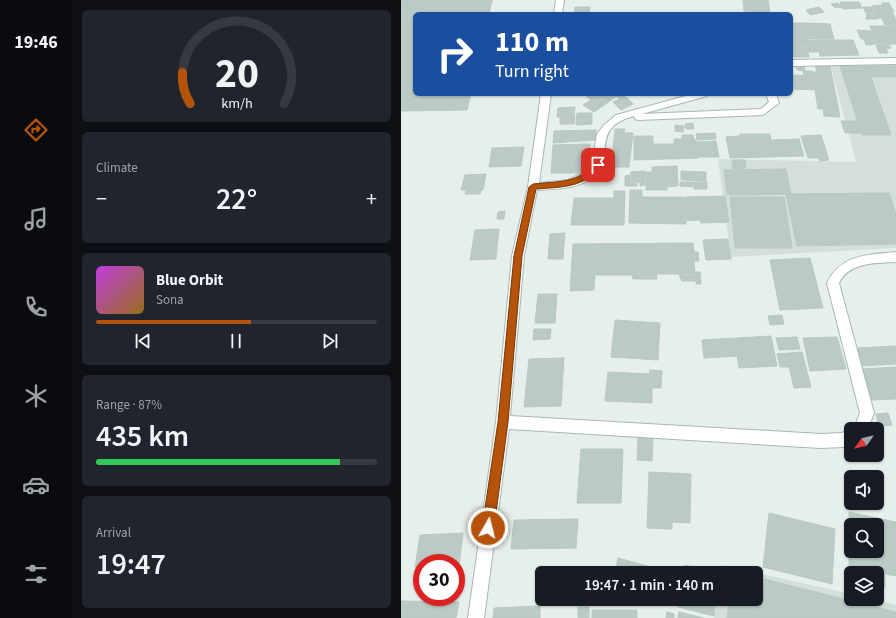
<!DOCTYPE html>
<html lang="en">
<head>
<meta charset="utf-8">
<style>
  :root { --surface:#171b24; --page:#20242c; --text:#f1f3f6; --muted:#9ea1a6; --line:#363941; --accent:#b45309 }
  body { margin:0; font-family:"Source Sans 3",sans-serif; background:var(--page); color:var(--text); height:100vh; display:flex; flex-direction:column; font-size:15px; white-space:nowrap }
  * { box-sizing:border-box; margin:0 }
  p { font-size:13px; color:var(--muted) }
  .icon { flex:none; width:22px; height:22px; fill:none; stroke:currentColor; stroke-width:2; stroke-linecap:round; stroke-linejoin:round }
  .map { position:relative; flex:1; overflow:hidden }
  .sheet { display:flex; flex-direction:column; gap:10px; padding:10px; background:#0d0f14; width:329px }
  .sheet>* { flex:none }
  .banner { position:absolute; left:12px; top:12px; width:380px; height:84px; border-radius:6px; box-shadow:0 1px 3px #0004; background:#1a4fa0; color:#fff; overflow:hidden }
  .needle { width:26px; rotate:236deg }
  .tools { position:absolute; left:443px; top:422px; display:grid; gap:8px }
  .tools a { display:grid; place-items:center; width:40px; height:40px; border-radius:6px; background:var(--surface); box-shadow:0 1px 3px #0004; font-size:20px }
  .speed { position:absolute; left:12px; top:554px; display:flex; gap:8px; font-size:20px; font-weight:700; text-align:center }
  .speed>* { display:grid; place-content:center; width:52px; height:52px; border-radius:50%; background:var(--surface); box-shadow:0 1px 3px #0004; line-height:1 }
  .speed .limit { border:6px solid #d22; background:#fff; color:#111 }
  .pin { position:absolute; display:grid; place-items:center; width:34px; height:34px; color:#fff; margin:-17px; border-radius:8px; box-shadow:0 2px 6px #0006 }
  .me { position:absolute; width:44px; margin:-22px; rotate:8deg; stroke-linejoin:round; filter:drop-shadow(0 0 3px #0008) }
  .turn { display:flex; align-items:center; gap:14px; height:84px; padding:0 16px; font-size:18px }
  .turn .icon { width:52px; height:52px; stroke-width:2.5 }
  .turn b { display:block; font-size:28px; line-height:34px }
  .big { font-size:30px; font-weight:600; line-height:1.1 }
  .sheet .widget { flex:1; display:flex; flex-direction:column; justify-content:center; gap:6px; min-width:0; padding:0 14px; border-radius:6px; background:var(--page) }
  .sheet .dial { align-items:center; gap:0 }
  .dial svg { height:104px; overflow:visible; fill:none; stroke:var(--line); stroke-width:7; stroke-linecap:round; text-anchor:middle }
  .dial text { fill:var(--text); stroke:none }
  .song { display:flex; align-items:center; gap:12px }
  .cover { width:48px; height:48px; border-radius:6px; background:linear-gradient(135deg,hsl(290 70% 55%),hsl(40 70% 35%)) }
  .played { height:4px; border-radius:2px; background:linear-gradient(90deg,var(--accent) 55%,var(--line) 55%) }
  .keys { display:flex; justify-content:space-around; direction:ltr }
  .heat { display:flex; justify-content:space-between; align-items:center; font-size:22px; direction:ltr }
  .charge { height:6px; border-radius:3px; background:linear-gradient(90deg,#34c759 87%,var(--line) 0) }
  .trip { position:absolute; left:134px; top:566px; width:228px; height:40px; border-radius:6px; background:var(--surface); box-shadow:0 1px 3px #0004; font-weight:600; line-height:40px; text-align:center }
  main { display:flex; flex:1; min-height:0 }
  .menu { display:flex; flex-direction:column; width:72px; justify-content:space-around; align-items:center; background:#090b0e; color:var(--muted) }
  .menu .icon { width:28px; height:28px }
  .menu .on { color:var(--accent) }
  .menu b { font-size:18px; color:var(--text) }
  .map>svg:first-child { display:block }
  .built { fill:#d4dfda }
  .building { fill:#bbcac4; stroke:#b8c9c2; fill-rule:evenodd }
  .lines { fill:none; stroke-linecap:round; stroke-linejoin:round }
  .minor-casing { stroke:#a8b8b2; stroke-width:2 }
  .minor { fill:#fff; fill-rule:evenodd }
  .route { fill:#b45309; stroke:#753606 }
</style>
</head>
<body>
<main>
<nav class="menu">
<b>19:46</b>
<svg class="icon on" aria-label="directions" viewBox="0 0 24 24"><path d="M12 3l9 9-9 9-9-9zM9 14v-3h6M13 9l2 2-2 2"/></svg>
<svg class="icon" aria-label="music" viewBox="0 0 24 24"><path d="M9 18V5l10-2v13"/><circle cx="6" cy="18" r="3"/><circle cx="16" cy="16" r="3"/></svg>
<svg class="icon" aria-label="phone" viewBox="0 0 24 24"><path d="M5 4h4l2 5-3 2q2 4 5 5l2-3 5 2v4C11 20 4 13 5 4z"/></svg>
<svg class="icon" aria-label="climate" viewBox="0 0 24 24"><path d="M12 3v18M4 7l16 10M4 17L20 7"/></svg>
<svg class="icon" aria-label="car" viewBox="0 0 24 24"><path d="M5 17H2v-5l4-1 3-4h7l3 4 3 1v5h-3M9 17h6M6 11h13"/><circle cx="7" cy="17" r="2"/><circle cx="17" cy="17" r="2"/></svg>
<svg class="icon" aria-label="filters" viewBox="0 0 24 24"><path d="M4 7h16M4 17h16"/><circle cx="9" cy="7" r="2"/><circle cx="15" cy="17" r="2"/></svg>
</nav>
<section class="sheet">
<div class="widget dial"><svg viewBox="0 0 100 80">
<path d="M14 69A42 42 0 1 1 86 69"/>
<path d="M14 69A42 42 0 0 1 8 45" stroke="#b45309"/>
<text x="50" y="56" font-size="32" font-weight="700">20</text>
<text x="50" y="72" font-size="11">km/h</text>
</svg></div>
<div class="widget"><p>Climate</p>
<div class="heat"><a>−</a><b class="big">22°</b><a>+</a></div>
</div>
<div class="widget">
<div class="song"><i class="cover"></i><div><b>Blue Orbit</b><p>Sona</p></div></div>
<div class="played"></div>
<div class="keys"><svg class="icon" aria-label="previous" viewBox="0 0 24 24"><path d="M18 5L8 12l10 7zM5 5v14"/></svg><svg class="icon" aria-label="pause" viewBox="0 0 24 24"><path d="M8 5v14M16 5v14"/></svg><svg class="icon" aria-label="next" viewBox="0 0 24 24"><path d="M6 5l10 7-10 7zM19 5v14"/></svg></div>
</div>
<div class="widget"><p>Range · 87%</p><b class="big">435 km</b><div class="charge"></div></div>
<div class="widget"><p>Arrival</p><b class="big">19:47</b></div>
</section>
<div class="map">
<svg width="495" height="618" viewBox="0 0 495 618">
  <rect width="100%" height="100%" fill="#e6efeb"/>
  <path class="built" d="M 495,60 L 495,248 L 330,257 L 317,159 L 455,162 L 429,63 Z
    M 321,565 L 450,594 L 450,599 L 471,599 L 495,605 L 495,618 L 313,618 L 316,599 L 355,599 L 355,573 L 320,573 Z"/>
  <path class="building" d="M 0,0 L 91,0 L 88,14 L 14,14 L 14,94 L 70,94 L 66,110 L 0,111 Z
    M 342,0 L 367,0 L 369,12 L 343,11 Z
    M 439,2 L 458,2 L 461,8 L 442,9 Z
    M 437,3 L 441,7 L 434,8 L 430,4 Z
    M 481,3 L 488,3 L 493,12 L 474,13 L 471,6 L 482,5 Z
    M 174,7 L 189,7 L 188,14 L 173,14 Z
    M 418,7 L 423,12 L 409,15 L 405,10 Z
    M 462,7 L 470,7 L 473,13 L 465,13 Z
    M 475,13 L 492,13 L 494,18 L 477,18 Z
    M 466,14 L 475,14 L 477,19 L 465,19 Z
    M 481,18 L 494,18 L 495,25 L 484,25 Z
    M 390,23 L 402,23 L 407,46 L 390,46 Z
    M 403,23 L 429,24 L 433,39 L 406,39 Z
    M 469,26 L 495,26 L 495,44 L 476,44 Z
    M 456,30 L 470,31 L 473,39 L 460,39 Z
    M 463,39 L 472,39 L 475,44 L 465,45 Z
    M 406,40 L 415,41 L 417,52 L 408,52 Z
    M 415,40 L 452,40 L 458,55 L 419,56 Z
    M 475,45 L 488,45 L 490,48 L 485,49 L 487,53 L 478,53 Z
    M 391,47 L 406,47 L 408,57 L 393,57 Z
    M 395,66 L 403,66 L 404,71 L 396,70 Z
    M 414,66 L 429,66 L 439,117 L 423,116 L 422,109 L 417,109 L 414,90 L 419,90 L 418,84 L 414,83 L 412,72 L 416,72 Z
    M 439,66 L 466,66 L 490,135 L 461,135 Z
    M 466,66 L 495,66 L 495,77 L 470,77 Z
    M 402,71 L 411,71 L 412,76 L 403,75 Z
    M 390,75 L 412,76 L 413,83 L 417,84 L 418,90 L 390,89 Z
    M 188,94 L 219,94 L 193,112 L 182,105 L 190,100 L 185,96 Z
    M 220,95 L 225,97 L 232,104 L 220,110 L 212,102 L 219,99 L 216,97 Z
    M 174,107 L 173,117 L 156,117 L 157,108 Z
    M 176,113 L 191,113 L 191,124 L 175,125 Z
    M 174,117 L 173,124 L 159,124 L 159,118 Z
    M 440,121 L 456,121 L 460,133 L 444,133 Z
    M 292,123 L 293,129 L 285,129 L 284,124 Z
    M 274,125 L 283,126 L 282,132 L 274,131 Z
    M 214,129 L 224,129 L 223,133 L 232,133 L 228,167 L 210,167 Z
    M 195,130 L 195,140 L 152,143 L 153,131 Z
    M 314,133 L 315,139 L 296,140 L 295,134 Z
    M 339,134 L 369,134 L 370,140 L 398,139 L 403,156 L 329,158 L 325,137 L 339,136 Z
    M 281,135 L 292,135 L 293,140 L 295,140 L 297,158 L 233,160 L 233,136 L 252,136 L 252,144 L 273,144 L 273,139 L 281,139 Z
    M 420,135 L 428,160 L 419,161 L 418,158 L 407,158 L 400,136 Z
    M 315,141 L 318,157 L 298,157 L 296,142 Z
    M 189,144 L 188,173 L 150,173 L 152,145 Z
    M 123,147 L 120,166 L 88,167 L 91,148 Z
    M 331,160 L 344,160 L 345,168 L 332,169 Z
    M 276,166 L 277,186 L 266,187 L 266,190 L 245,190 L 245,172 L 251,172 L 251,167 Z
    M 385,169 L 390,194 L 326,195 L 323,170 Z
    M 244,171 L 244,185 L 239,186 L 239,182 L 230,182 L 230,172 Z
    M 280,171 L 305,172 L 305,181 L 280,180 Z
    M 85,174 L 82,190 L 60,190 L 64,175 Z
    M 229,175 L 229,183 L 236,183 L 236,186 L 224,186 L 224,176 Z
    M 279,182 L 292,182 L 292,187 L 279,186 Z
    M 293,182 L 306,182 L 306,189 L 293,189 Z
    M 80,190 L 79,194 L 64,194 L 65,191 Z
    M 229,190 L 241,190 L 241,197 L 283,197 L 285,224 L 228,223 Z
    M 213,191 L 224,191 L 223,225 L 170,225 L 173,198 L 213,198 Z
    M 488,193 L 495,214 L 495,244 L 396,246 L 385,194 Z
    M 324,196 L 328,222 L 300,223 L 299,220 L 286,221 L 284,197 Z
    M 329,197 L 383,197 L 391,248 L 334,248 Z
    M 104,211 L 103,219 L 96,219 L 97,212 Z
    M 98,229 L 95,259 L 69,260 L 74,230 Z
    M 164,233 L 162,259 L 147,259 L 149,234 Z
    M 327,239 L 330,259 L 305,260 L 302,240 Z
    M 292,243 L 293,252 L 297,252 L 298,261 L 293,261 L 294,274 L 255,274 L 256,279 L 232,279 L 231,275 L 194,275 L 193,290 L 169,291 L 172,244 Z
    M 409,258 L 422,308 L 379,310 L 369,260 Z
    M 294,272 L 299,272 L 300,284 L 295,284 L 295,281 L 281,281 L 278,275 L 294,275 Z
    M 137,294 L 156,294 L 154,323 L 134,323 Z
    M 381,315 L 383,324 L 369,325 L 367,316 Z
    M 214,320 L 259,323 L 257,360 L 210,357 Z
    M 133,329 L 150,329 L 149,339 L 132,340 Z
    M 370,336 L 376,366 L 338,368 L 336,356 L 303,358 L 301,340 Z
    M 396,337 L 399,349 L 378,350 L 375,338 Z
    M 436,337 L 445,369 L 409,371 L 402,338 Z
    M 495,346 L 495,364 L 458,366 L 453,348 Z
    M 401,352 L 410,387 L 393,388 L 388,367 L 379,367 L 376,354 Z
    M 163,358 L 160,406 L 123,407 L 128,359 Z
    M 495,367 L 495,399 L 471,400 L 461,369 Z
    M 249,370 L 261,371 L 260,388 L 251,388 L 251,403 L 204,401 L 207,372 L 248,374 Z
    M 487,413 L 491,425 L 478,426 L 475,414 Z
    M 237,435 L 252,436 L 251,461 L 236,460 Z
    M 180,449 L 222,449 L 220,503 L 176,503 Z
    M 248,472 L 290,474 L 289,523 L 271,522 L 271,529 L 246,528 Z
    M 448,512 L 495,522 L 495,576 L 484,574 L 484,587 L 476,585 L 476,573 L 463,573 L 463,569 L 448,566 ZM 450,525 L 476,525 L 476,551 L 450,551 Z
    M 368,513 L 434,529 L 431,584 L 362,567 Z
    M 177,519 L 175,548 L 110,549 L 113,520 Z
    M 62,533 L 58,566 L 55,566 L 55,563 L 21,563 L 21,568 L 14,568 L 19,535 Z
    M 217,558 L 268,572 L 267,573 L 214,573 Z
    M 284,565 L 315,573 L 283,573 Z
    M 355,577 L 495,612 L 495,618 L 326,618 L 328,599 L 355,599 Z
    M 245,599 L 262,599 L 261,604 Z
    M 278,599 L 315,599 L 313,616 L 277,607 Z
    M 0,601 L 58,602 L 55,618 L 0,618 Z
    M 139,606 L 139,618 L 92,618 L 93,608 Z
    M 177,607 L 188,607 L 188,618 L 177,618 Z
    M 191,610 L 236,610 L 236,618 L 191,618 Z
    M 266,612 L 273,614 L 273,618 L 265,618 Z
    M 278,612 L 303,618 L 277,618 Z"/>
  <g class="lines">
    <g class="minor-casing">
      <path id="minor" d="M 155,0 L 163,0 L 161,14 L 153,14 Z
        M 495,58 L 495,64 L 390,66 L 390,60 Z
        M 140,94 L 150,94 L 138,183 L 167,180 L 186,171 L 191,164 L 196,134 L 203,125 L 215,115 L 292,94 L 308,94 L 306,96 L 241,114 L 360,109 L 368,102 L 365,94 L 375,94 L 378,103 L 362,115 L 237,120 L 234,119 L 233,116 C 188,128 215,156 193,176 C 179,189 155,189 136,190 L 123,256 L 109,416 L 420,434 L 441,433 L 450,429 L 450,444 L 443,447 L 420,448 L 108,429 L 83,618 L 67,618 L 95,422 L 111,256 L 127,187 Z
        M 495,252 L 495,262 C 475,263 448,262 438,283 L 473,413 L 467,429 L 453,429 L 459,413 L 426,283 C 440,254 466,255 495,252 Z"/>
    </g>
    <use href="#minor" class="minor"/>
  </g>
  <path class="route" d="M 194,163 L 197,163 L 200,165 C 185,188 160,187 135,189 L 121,256 L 107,422 L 93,528 L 91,532 L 87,533 L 83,532 L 81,528 L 97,422 L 113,256 L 128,187 L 132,184 C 158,181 176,184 194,163 Z"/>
</svg>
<div class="tools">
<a><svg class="needle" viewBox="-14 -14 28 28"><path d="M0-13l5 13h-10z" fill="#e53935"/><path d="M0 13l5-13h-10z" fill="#9ea1a6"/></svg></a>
<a><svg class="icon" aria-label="sound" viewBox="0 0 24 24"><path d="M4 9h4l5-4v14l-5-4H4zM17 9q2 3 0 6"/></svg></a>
<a><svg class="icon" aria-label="search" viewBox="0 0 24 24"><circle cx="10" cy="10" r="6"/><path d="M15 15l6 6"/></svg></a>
<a><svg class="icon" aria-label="layers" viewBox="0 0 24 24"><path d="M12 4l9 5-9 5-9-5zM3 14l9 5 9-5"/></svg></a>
</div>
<div class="speed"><div class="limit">30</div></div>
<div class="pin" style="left:197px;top:165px;background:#d93025"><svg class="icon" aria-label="arrive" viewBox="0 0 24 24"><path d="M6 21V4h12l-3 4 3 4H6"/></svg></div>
<svg class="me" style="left:87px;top:528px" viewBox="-20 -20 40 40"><circle r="17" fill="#b45309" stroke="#fff" stroke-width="3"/><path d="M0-11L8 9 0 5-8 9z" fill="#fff"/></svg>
<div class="trip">19:47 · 1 min · 140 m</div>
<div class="banner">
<div class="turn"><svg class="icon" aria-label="right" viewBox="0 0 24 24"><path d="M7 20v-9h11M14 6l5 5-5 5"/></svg><div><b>110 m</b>Turn right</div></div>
</div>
</div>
</main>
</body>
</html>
